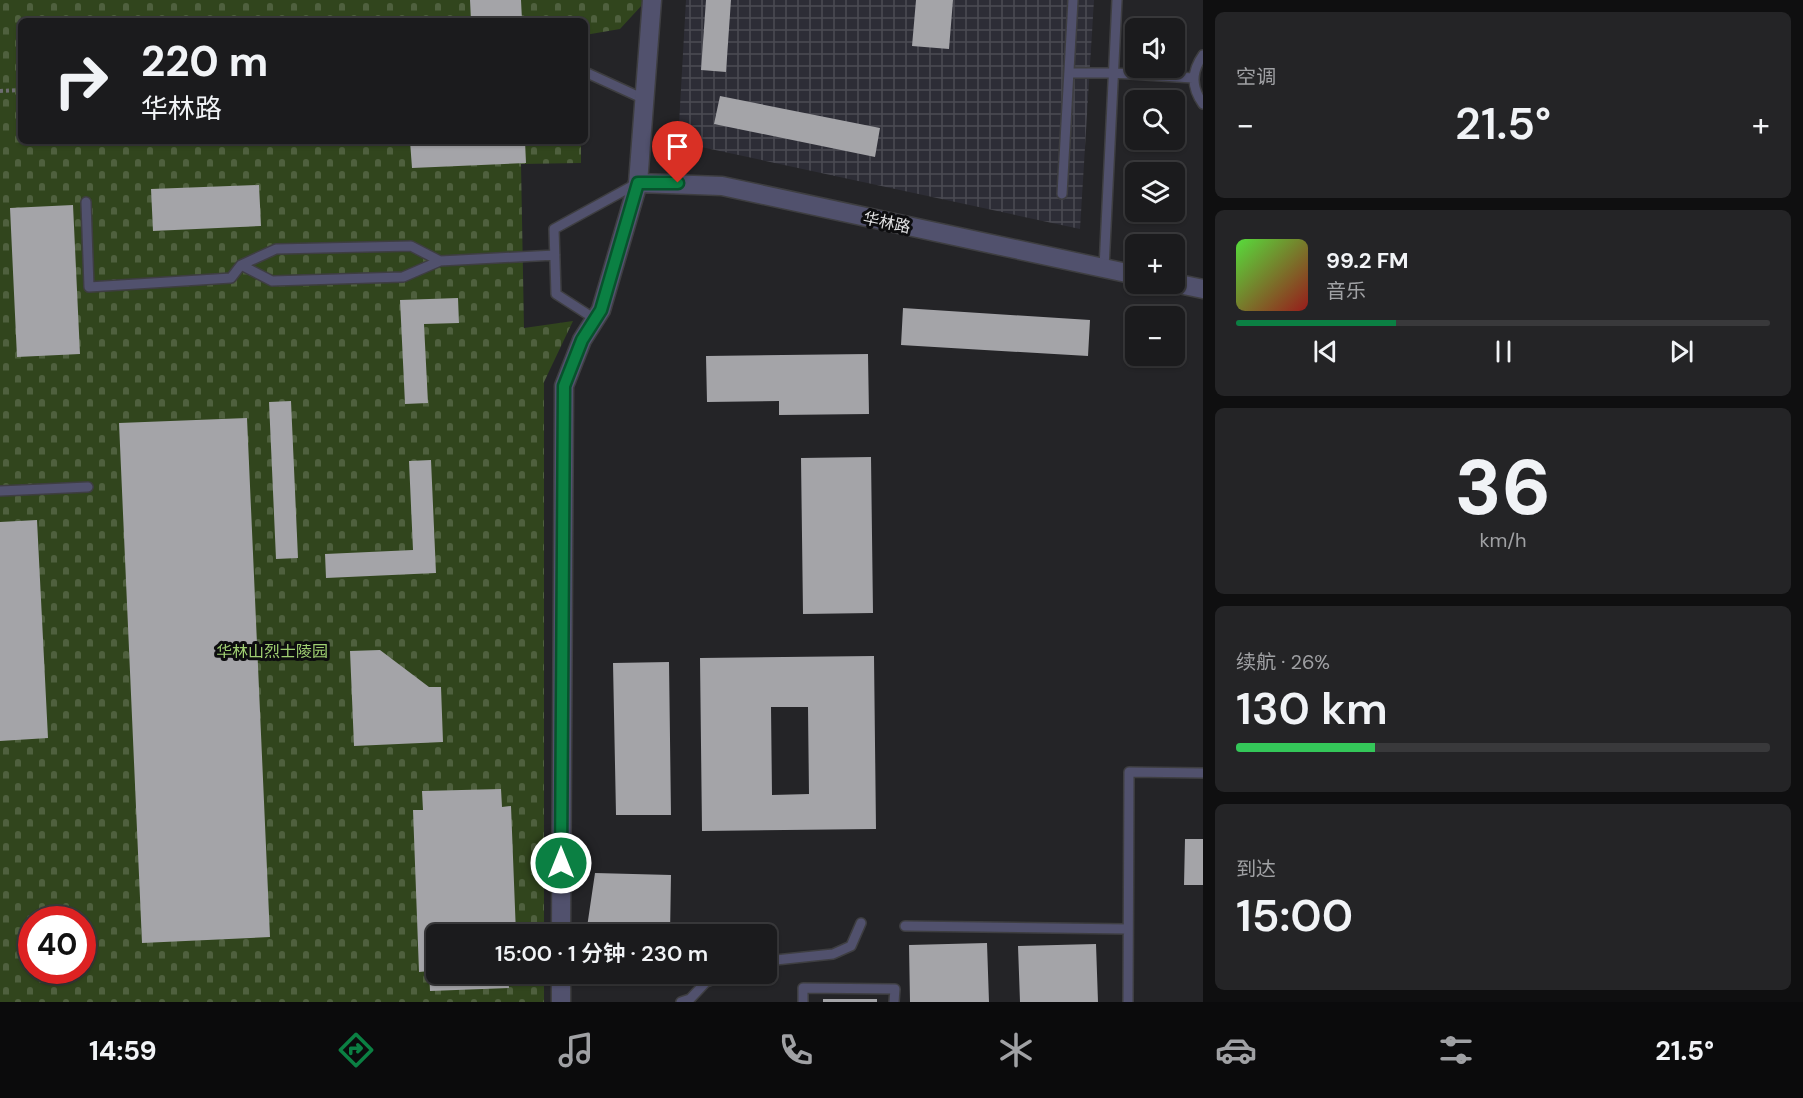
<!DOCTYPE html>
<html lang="zh">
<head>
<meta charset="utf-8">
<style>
  :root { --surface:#1b1b1d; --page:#242426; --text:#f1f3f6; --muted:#a0a1a4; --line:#39393b; --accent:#0b8043 }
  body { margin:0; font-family:"DM Sans","Noto Sans SC",sans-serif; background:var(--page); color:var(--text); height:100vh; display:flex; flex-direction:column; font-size:22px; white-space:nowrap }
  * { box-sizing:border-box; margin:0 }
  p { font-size:20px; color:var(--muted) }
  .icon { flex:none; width:33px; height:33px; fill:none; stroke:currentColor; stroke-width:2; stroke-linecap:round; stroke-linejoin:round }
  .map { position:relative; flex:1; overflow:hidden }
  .drawer { display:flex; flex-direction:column; gap:12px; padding:12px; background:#0f0f10; width:600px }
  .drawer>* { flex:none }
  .banner { position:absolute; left:18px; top:18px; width:570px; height:126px; border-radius:9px; box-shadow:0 2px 4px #0004,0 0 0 2px var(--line); background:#1b1b1d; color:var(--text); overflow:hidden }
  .fabs { position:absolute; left:1125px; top:18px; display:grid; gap:12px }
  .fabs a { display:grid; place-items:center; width:60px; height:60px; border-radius:9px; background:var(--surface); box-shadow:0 2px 4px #0004,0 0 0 2px var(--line); font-size:30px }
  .speed { position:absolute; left:18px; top:906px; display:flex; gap:12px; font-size:30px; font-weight:700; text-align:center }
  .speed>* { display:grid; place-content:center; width:78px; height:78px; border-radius:50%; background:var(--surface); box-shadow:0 2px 4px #0004,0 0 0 2px var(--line); line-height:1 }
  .speed .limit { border:9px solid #d22; background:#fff; color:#111 }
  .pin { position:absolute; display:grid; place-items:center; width:51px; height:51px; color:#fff; margin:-62px -26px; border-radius:50% 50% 50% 0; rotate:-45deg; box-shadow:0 0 6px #0007 }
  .pin .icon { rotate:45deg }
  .me { position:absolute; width:66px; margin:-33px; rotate:0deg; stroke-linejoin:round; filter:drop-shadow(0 0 4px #0008) }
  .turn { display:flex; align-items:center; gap:21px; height:126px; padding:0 24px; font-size:27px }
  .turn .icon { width:78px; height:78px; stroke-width:2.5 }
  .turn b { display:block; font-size:42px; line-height:51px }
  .big { font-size:45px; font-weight:600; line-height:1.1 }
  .drawer .tile { flex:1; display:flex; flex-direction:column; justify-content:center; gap:9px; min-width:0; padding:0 21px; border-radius:9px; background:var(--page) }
  .drawer .dial { align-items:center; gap:0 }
  .dial b { font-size:78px; line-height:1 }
  .song { display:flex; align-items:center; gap:18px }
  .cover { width:72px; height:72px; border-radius:9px; background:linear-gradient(135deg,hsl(110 70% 55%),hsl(0 70% 35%)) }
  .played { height:6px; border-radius:3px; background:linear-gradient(90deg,var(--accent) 30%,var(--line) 30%) }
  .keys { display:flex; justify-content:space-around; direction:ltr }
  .heat { display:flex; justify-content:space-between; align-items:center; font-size:33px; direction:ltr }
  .charge { height:9px; border-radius:4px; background:linear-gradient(90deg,#34c759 26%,var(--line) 0) }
  .trip { position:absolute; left:426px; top:924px; width:351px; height:60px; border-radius:9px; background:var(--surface); box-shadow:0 2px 4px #0004,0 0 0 2px var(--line); font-weight:600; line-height:60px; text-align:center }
  .tab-bar { display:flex; height:96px; justify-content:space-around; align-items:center; background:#0b0b0c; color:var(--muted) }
  .tab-bar .icon { width:42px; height:42px }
  .tab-bar .selected { color:var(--accent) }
  .tab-bar b { font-size:27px; color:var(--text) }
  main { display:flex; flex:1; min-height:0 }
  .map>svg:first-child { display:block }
  .industrial { fill:url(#industrial-grid) }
  .cemetery { fill:url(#cemetery-stones); fill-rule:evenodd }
  .building { fill:#a4a4a8; fill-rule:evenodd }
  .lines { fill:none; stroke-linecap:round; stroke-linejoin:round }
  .service-casing { stroke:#3e3e41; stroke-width:12 }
  .minor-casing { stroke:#3e3e41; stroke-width:21 }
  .tertiary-casing { stroke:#3e3e41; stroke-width:21 }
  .path { stroke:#6d6d70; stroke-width:4; stroke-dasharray:3 3; stroke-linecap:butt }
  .service { stroke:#51516d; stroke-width:9 }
  .minor { stroke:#51516d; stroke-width:18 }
  .tertiary { stroke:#51516d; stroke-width:18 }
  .route-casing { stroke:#07532c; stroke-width:15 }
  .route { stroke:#0b8043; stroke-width:10 }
  .labels { text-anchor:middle; stroke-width:6; stroke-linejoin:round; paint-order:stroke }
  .street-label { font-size:16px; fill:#e0e0e2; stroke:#0d0d0f }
  .park-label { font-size:16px; fill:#a0d072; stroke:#0d0d0f }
</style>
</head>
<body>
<main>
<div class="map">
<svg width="1203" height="1002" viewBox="0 0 1203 1002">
  <defs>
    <pattern id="industrial-grid" width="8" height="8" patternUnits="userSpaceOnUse" patternTransform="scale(1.5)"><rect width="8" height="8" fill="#2d2d36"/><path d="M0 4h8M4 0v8" fill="none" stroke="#4b4b53"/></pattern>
    <pattern id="cemetery-stones" width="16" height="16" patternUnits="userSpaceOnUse" patternTransform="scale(1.5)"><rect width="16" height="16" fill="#31451d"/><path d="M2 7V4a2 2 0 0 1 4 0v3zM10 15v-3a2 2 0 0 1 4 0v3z" fill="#4f603e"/></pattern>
  </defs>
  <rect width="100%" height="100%" fill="#242427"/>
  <path class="industrial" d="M 686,0 L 1094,0 L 1080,229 L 678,142 Z"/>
  <path class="cemetery" d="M 0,0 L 643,0 L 643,4 L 620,29 L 585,35 L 585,21 L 21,21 L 21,141 L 581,141 L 581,163 L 521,164 L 524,328 L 573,321 L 544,382 L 544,934 L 436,934 L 436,974 L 544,974 L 544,1002 L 0,1002 ZM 32,920 L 82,920 L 82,970 L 32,970 Z"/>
  <path class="building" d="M 470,0 L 521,0 L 522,20 L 471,21 Z
    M 706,0 L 731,0 L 726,72 L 701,70 Z
    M 916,0 L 953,0 L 949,49 L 912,46 Z
    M 720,96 L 880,128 L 875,157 L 714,124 Z
    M 410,141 L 525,141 L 526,163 L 412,168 Z
    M 259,185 L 261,226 L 153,231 L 151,189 Z
    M 73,205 L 80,354 L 17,357 L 10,208 Z
    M 458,298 L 459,323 L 424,324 L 428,403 L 405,404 L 400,300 Z
    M 903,308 L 1090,320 L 1088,356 L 901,345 Z
    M 868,354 L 869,414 L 779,415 L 779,401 L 707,402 L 706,356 Z
    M 291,401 L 298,558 L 276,559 L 269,402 Z
    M 247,418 L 270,937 L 142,943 L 119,423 Z
    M 871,457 L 873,613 L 803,614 L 801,458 Z
    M 431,460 L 436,573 L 326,578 L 325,554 L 413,550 L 409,461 Z
    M 37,520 L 48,738 L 0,741 L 0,522 Z
    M 380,650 L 429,687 L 441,687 L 443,742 L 354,746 L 350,651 Z
    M 874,656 L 876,829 L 702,831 L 700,658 ZM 771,707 L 808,707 L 809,794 L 772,795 Z
    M 669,662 L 671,815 L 616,815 L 613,663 Z
    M 501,789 L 502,807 L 511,806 L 516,934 L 436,934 L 436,974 L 508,974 L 509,988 L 430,991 L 429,971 L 419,972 L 413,810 L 423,810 L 422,791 Z
    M 1185,839 L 1203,839 L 1203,885 L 1184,885 Z
    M 595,873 L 671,875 L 670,934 L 586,934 Z
    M 987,943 L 989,1002 L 910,1002 L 909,945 Z
    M 1096,944 L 1098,1002 L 1020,1002 L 1018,946 Z
    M 823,999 L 877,999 L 877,1002 L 823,1002 Z"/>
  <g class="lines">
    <g class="service-casing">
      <path id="service" d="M 1203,55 C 1191,72 1191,87 1203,104
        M 585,72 L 644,99
        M 1069,73 L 1114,73 L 1193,78
        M 1062,194 L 1073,0
        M 86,202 L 89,287 L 231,278 L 241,265 L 276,249 L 411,246 L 440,261
        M 241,265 L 272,281 L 403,277 L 440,261 L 555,255
        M 1104,268 L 1117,0
        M 595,319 L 556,294 L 554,229 L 636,184
        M 0,491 L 88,487
        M 905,926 L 1128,929
        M 766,961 L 833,954 L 851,946 L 861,923
        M 681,1002 L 690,999 L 706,982 L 728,974
        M 803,1002 L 803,988 L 895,989 L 894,1002
        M 1128,1002 L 1129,772 L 1203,773"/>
    </g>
    <g class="minor-casing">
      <path id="minor" d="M 638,183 L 652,0"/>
    </g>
    <g class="tertiary-casing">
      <path id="tertiary" d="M 1174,283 L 1203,289
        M 561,934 L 564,386 L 582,340 L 601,310 L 638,183 L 722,186 L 1136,275
        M 561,1002 L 561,974"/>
    </g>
    <path class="path" d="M 160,21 L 165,19 L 165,21
      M 0,91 L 21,90"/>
    <use href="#service" class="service"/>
    <use href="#minor" class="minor"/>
    <use href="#tertiary" class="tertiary"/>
  </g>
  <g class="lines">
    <g class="route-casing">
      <path id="route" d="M 561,863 L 564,386 L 582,340 L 601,310 L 638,183 L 678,183"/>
    </g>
    <use href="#route" class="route"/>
  </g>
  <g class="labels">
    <g class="street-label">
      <text transform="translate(887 222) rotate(12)" y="6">华林路</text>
    </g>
    <g class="park-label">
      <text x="272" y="657">华林山烈士陵园</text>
    </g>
  </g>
</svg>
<div class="fabs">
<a><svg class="icon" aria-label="sound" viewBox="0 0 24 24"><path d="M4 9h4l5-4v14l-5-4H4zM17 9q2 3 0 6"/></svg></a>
<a><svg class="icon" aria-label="search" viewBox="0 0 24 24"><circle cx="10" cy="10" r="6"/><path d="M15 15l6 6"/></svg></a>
<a><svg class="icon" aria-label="layers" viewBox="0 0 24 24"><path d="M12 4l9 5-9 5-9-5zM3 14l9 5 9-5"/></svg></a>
<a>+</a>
<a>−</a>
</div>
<div class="speed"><div class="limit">40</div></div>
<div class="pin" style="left:678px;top:183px;background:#d93025"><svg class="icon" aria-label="arrive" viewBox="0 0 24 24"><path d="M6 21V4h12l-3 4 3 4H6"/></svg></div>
<svg class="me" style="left:561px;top:863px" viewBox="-20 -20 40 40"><circle r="17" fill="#0b8043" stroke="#fff" stroke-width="3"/><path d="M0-11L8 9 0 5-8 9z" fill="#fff"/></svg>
<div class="trip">15:00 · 1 分钟 · 230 m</div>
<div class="banner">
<div class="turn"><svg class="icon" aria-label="right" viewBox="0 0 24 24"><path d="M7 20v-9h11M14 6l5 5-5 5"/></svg><div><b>220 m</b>华林路</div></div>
</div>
</div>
<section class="drawer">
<div class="tile"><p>空调</p>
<div class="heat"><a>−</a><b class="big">21.5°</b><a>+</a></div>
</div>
<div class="tile">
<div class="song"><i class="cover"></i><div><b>99.2 FM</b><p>音乐</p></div></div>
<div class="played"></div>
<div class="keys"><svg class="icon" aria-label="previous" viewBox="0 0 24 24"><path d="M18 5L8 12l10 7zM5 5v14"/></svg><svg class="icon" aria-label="pause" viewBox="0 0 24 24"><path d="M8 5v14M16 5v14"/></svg><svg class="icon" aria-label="next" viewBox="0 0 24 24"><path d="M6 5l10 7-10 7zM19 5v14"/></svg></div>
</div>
<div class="tile dial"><b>36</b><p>km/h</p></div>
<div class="tile"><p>续航 · 26%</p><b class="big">130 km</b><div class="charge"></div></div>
<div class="tile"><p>到达</p><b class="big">15:00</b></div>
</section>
</main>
<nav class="tab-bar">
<b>14:59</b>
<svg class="icon selected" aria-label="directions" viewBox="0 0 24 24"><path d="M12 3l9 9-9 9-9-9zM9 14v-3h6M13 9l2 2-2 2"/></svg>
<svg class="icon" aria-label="music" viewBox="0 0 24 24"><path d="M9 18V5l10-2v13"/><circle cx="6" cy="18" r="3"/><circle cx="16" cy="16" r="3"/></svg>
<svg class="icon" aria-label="phone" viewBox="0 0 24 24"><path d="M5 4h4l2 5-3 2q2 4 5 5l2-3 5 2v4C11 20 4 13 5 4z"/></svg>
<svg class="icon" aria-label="climate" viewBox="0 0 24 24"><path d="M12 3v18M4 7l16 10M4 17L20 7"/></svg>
<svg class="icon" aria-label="car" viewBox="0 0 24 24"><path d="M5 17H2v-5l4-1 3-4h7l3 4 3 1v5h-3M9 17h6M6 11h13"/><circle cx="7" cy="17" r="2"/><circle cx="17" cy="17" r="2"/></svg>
<svg class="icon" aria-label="filters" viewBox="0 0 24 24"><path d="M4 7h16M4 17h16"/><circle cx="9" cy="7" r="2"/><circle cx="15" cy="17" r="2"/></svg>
<b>21.5°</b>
</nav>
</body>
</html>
